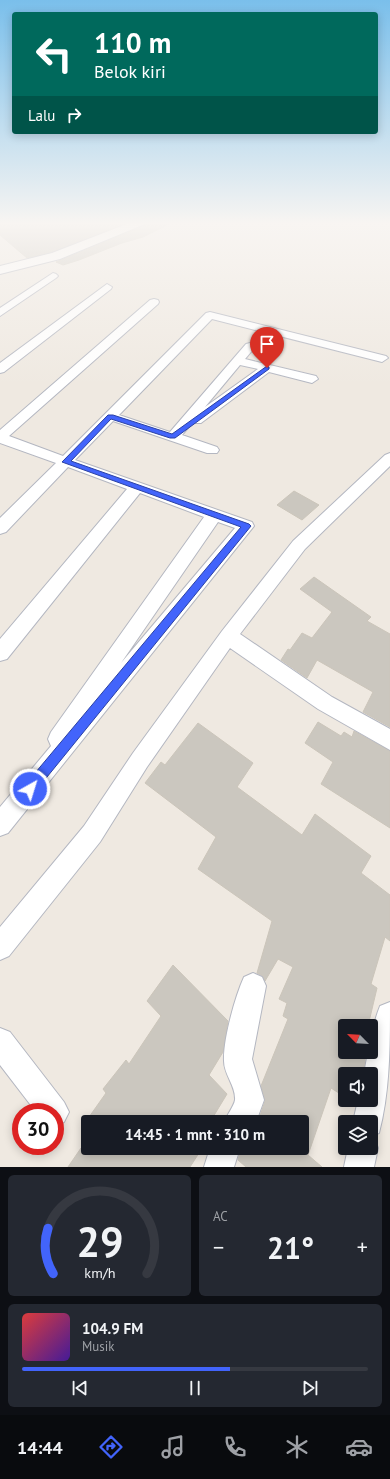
<!DOCTYPE html>
<html lang="id">
<head>
<meta charset="utf-8">
<style>
  :root { --surface:#171b24; --page:#242831; --text:#f1f3f6; --muted:#9ea1a6; --line:#363941; --accent:#4264fb }
  body { margin:0; font-family:"PT Sans",sans-serif; background:var(--page); color:var(--text); height:100vh; display:flex; flex-direction:column; font-size:15px; white-space:nowrap }
  * { box-sizing:border-box; margin:0 }
  p { font-size:13px; color:var(--muted) }
  .icon { flex:none; width:22px; height:22px; fill:none; stroke:currentColor; stroke-width:2; stroke-linecap:round; stroke-linejoin:round }
  .map { position:relative; height:1167px; overflow:hidden }
  .panel { display:flex; flex-direction:column; gap:8px; padding:8px; background:#0d0f14; flex:1 }
  .panel>* { flex:none }
  .banner { position:absolute; left:12px; top:12px; width:366px; height:122px; border-radius:4px; box-shadow:0 2px 10px #0003; background:#00695c; color:#fff; overflow:hidden }
  .needle { width:26px; rotate:294deg }
  .fabs { position:absolute; left:338px; top:1019px; display:grid; gap:8px }
  .fabs a { display:grid; place-items:center; width:40px; height:40px; border-radius:4px; background:var(--surface); box-shadow:0 2px 10px #0003; font-size:20px }
  .speed { position:absolute; left:12px; top:1103px; display:flex; gap:8px; font-size:20px; font-weight:700; text-align:center }
  .speed>* { display:grid; place-content:center; width:52px; height:52px; border-radius:50%; background:var(--surface); box-shadow:0 2px 10px #0003; line-height:1 }
  .speed .limit { border:6px solid #d22; background:#fff; color:#111 }
  .pin { position:absolute; display:grid; place-items:center; width:34px; height:34px; color:#fff; margin:-41px -17px; border-radius:50% 50% 50% 0; rotate:-45deg; box-shadow:0 0 4px #0007 }
  .pin .icon { rotate:45deg }
  .me { position:absolute; width:44px; margin:-22px; rotate:39deg; stroke-linejoin:round; filter:drop-shadow(0 0 3px #0008) }
  .turn { display:flex; align-items:center; gap:14px; height:84px; padding:0 16px; font-size:18px }
  .turn .icon { width:52px; height:52px; stroke-width:2.5 }
  .turn b { display:block; font-size:28px; line-height:34px }
  .then { display:flex; align-items:center; height:38px; padding:0 16px; background:#0003; gap:8px; font-size:15px }
  .big { font-size:30px; font-weight:600; line-height:1.1 }
  .panel .card { flex:1; display:flex; flex-direction:column; justify-content:center; gap:6px; min-width:0; padding:0 14px; border-radius:6px; background:var(--page) }
  .panel .dial { align-items:center; gap:0 }
  .dial svg { height:104px; overflow:visible; fill:none; stroke:var(--line); stroke-width:7; stroke-linecap:round; text-anchor:middle }
  .dial text { fill:var(--text); stroke:none }
  .song { display:flex; align-items:center; gap:12px }
  .cover { width:48px; height:48px; border-radius:6px; background:linear-gradient(135deg,hsl(0 70% 55%),hsl(260 70% 35%)) }
  .played { height:4px; border-radius:2px; background:linear-gradient(90deg,var(--accent) 60%,var(--line) 60%) }
  .keys { display:flex; justify-content:space-around; direction:ltr }
  .heat { display:flex; justify-content:space-between; align-items:center; font-size:22px; direction:ltr }
  .panel .tiles { flex:1; display:grid; gap:8px; grid-template-columns:1fr 1fr }
  .card:last-child { grid-column:span 2 }
  .trip { position:absolute; left:81px; top:1115px; width:228px; height:40px; border-radius:4px; background:var(--surface); box-shadow:0 2px 10px #0003; font-weight:600; line-height:40px; text-align:center }
  .tabs { display:flex; height:64px; justify-content:space-around; align-items:center; background:#090b0e; color:var(--muted) }
  .tabs .icon { width:28px; height:28px }
  .tabs .current { color:var(--accent) }
  .tabs b { font-size:18px; color:var(--text) }
  .map>svg:first-child { display:block }
  .building { fill:#cbc7bf; stroke:#cbc5ba }
  .lines { fill:none; stroke-linecap:round; stroke-linejoin:round }
  .street-casing { stroke:#b4b7c1; stroke-width:2 }
  .secondary-casing { stroke:#b4b7c1; stroke-width:2 }
  .street { fill:#fff; fill-rule:evenodd }
  .secondary { fill:#fff; fill-rule:evenodd }
  .route { fill:#4264fb; stroke:#2b41a3 }
</style>
</head>
<body>
<div class="map">
<svg width="390" height="1167" viewBox="0 0 390 1167">
  <rect width="100%" height="100%" fill="#efe9e1"/>
  <path class="building" d="M 0,222 L 129,222 L 52,252 L 27,258 L 0,235 Z
    M 147,222 L 173,222 L 143,237 L 122,243 L 79,260 L 63,265 L 56,262 L 146,225 Z
    M 294,491 L 319,505 L 302,520 L 277,505 Z
    M 314,577 L 371,617 L 367,621 L 390,634 L 390,727 L 363,712 L 373,692 L 317,660 L 307,678 L 281,660 L 288,649 L 290,650 L 302,633 L 312,638 L 332,612 L 300,589 Z
    M 318,722 L 341,736 L 344,732 L 352,737 L 354,731 L 390,751 L 390,828 L 321,784 L 333,762 L 305,743 Z
    M 198,723 L 253,763 L 237,787 L 302,835 L 315,814 L 371,856 L 361,873 L 390,895 L 390,941 L 385,937 L 371,984 L 377,988 L 368,1026 L 345,1026 L 345,1052 L 366,1052 L 363,1074 L 345,1074 L 345,1097 L 331,1088 L 308,1155 L 322,1167 L 246,1167 L 238,1160 L 241,1148 L 302,1148 L 302,1122 L 258,1122 L 265,1101 L 261,1086 L 288,1019 L 283,1016 L 287,1003 L 279,999 L 293,967 L 278,959 L 265,981 L 263,976 L 257,973 L 272,921 L 198,869 L 216,837 L 145,783 L 161,762 L 165,765 Z
    M 173,965 L 228,1021 L 223,1052 L 209,1075 L 227,1094 L 210,1122 L 88,1122 L 88,1135 L 82,1127 L 106,1093 L 103,1089 L 126,1060 L 129,1064 L 161,1016 L 147,1001 Z
    M 81,1148 L 195,1148 L 199,1153 L 190,1167 L 68,1167 Z"/>
  <g class="lines">
    <g class="street-casing">
      <path id="street" d="M 53,273 L 56,274 L 58,276 L 56,278 L 0,316 L 0,308 Z
        M 107,284 L 112,287 L 111,289 L 4,372 L 0,373 L 0,363 Z
        M 154,299 L 158,300 L 159,302 L 158,304 L 9,436 L 63,456 L 206,313 L 210,312 L 386,356 L 388,358 L 382,362 L 212,319 L 119,415 L 170,432 L 246,344 L 250,343 L 256,346 L 245,359 L 316,376 L 318,379 L 312,383 L 269,372 L 201,423 L 192,423 L 182,435 L 217,447 L 219,450 L 217,453 L 207,453 L 113,421 L 75,460 L 252,522 L 254,526 L 8,833 L 0,836 L 0,807 L 51,746 L 48,739 L 51,732 L 204,517 L 140,493 L 7,659 L 0,661 L 0,639 L 127,489 L 68,467 L 6,532 L 0,534 L 0,518 L 56,463 L 0,443 L 0,430 L 150,300 ZM 240,365 L 258,369 L 205,407 ZM 218,522 L 235,528 L 121,663 Z
        M 390,453 L 390,466 L 305,549 L 240,634 L 332,697 L 390,729 L 390,750 L 318,709 L 230,648 L 147,767 L 100,842 L 9,956 L 0,960 L 0,927 L 84,826 L 133,753 L 222,631 L 293,541 L 385,455 Z
        M 253,973 L 262,977 L 266,986 L 252,1059 L 264,1100 L 256,1122 L 224,1122 C 227,1115 234,1106 235,1100 C 236,1086 224,1075 224,1061 C 223,1040 235,997 244,977 Z
        M 390,1002 C 390,1045 390,1092 379,1133 L 371,1136 L 371,1122 L 353,1122 L 358,1100 L 371,1100 L 371,1074 L 364,1074 L 368,1052 L 371,1052 C 371,1036 374,1021 380,1006 Z
        M 0,1028 L 10,1032 L 64,1102 L 69,1112 L 64,1122 L 55,1126 L 55,1112 L 36,1112 L 0,1065 Z
        M 371,1136 L 374,1137 L 378,1148 L 374,1167 L 344,1167 L 348,1148 L 371,1148 Z
        M 210,1148 L 240,1148 L 234,1167 L 204,1167 Z"/>
    </g>
    <g class="secondary-casing">
      <path id="secondary" d="M 132,222 L 146,222 L 145,224 L 60,259 L 0,274 L 0,266 L 52,253 Z"/>
    </g>
    <use href="#street" class="street"/>
    <use href="#secondary" class="secondary"/>
  </g>
  <linearGradient id="sky" x2="0" y2="1"><stop stop-color="#7abfeb"/><stop offset="0.58" stop-color="#f8f5f2"/><stop offset="1" stop-color="#f8f5f2" stop-opacity="0"/></linearGradient>
  <rect width="390" height="385" fill="url(#sky)"/>
  <path class="route" d="M 267,366 L 269,367 L 269,369 L 175,438 L 170,438 L 111,419 L 71,461 L 249,524 L 251,526 L 34,793 L 30,795 L 25,793 L 24,789 L 25,785 L 241,527 L 62,462 L 108,415 L 113,415 L 172,434 Z"/>
</svg>
<div class="fabs">
<a><svg class="needle" viewBox="-14 -14 28 28"><path d="M0-13l5 13h-10z" fill="#e53935"/><path d="M0 13l5-13h-10z" fill="#9ea1a6"/></svg></a>
<a><svg class="icon" aria-label="sound" viewBox="0 0 24 24"><path d="M4 9h4l5-4v14l-5-4H4zM17 9q2 3 0 6"/></svg></a>
<a><svg class="icon" aria-label="layers" viewBox="0 0 24 24"><path d="M12 4l9 5-9 5-9-5zM3 14l9 5 9-5"/></svg></a>
</div>
<div class="speed"><div class="limit">30</div></div>
<div class="pin" style="left:267px;top:368px;background:#d93025"><svg class="icon" aria-label="arrive" viewBox="0 0 24 24"><path d="M6 21V4h12l-3 4 3 4H6"/></svg></div>
<svg class="me" style="left:30px;top:789px" viewBox="-20 -20 40 40"><circle r="17" fill="#4264fb" stroke="#fff" stroke-width="3"/><path d="M0-11L8 9 0 5-8 9z" fill="#fff"/></svg>
<div class="trip">14:45 · 1 mnt · 310 m</div>
<div class="banner">
<div class="turn"><svg class="icon" aria-label="left" viewBox="0 0 24 24"><path d="M17 20v-9H6M10 6l-5 5 5 5"/></svg><div><b>110 m</b>Belok kiri</div></div>
<div class="then">Lalu<svg class="icon" aria-label="right" viewBox="0 0 24 24"><path d="M7 20v-9h11M14 6l5 5-5 5"/></svg></div>
</div>
</div>
<section class="panel">
<div class="tiles">
<div class="card dial"><svg viewBox="0 0 100 80">
<path d="M14 69A42 42 0 1 1 86 69"/>
<path d="M14 69A42 42 0 0 1 10 34" stroke="#4264fb"/>
<text x="50" y="56" font-size="32" font-weight="700">29</text>
<text x="50" y="72" font-size="11">km/h</text>
</svg></div>
<div class="card"><p>AC</p>
<div class="heat"><a>−</a><b class="big">21°</b><a>+</a></div>
</div>
<div class="card">
<div class="song"><i class="cover"></i><div><b>104.9 FM</b><p>Musik</p></div></div>
<div class="played"></div>
<div class="keys"><svg class="icon" aria-label="previous" viewBox="0 0 24 24"><path d="M18 5L8 12l10 7zM5 5v14"/></svg><svg class="icon" aria-label="pause" viewBox="0 0 24 24"><path d="M8 5v14M16 5v14"/></svg><svg class="icon" aria-label="next" viewBox="0 0 24 24"><path d="M6 5l10 7-10 7zM19 5v14"/></svg></div>
</div>
</div>
</section>
<nav class="tabs">
<b>14:44</b>
<svg class="icon current" aria-label="directions" viewBox="0 0 24 24"><path d="M12 3l9 9-9 9-9-9zM9 14v-3h6M13 9l2 2-2 2"/></svg>
<svg class="icon" aria-label="music" viewBox="0 0 24 24"><path d="M9 18V5l10-2v13"/><circle cx="6" cy="18" r="3"/><circle cx="16" cy="16" r="3"/></svg>
<svg class="icon" aria-label="phone" viewBox="0 0 24 24"><path d="M5 4h4l2 5-3 2q2 4 5 5l2-3 5 2v4C11 20 4 13 5 4z"/></svg>
<svg class="icon" aria-label="climate" viewBox="0 0 24 24"><path d="M12 3v18M4 7l16 10M4 17L20 7"/></svg>
<svg class="icon" aria-label="car" viewBox="0 0 24 24"><path d="M5 17H2v-5l4-1 3-4h7l3 4 3 1v5h-3M9 17h6M6 11h13"/><circle cx="7" cy="17" r="2"/><circle cx="17" cy="17" r="2"/></svg>
</nav>
</body>
</html>
